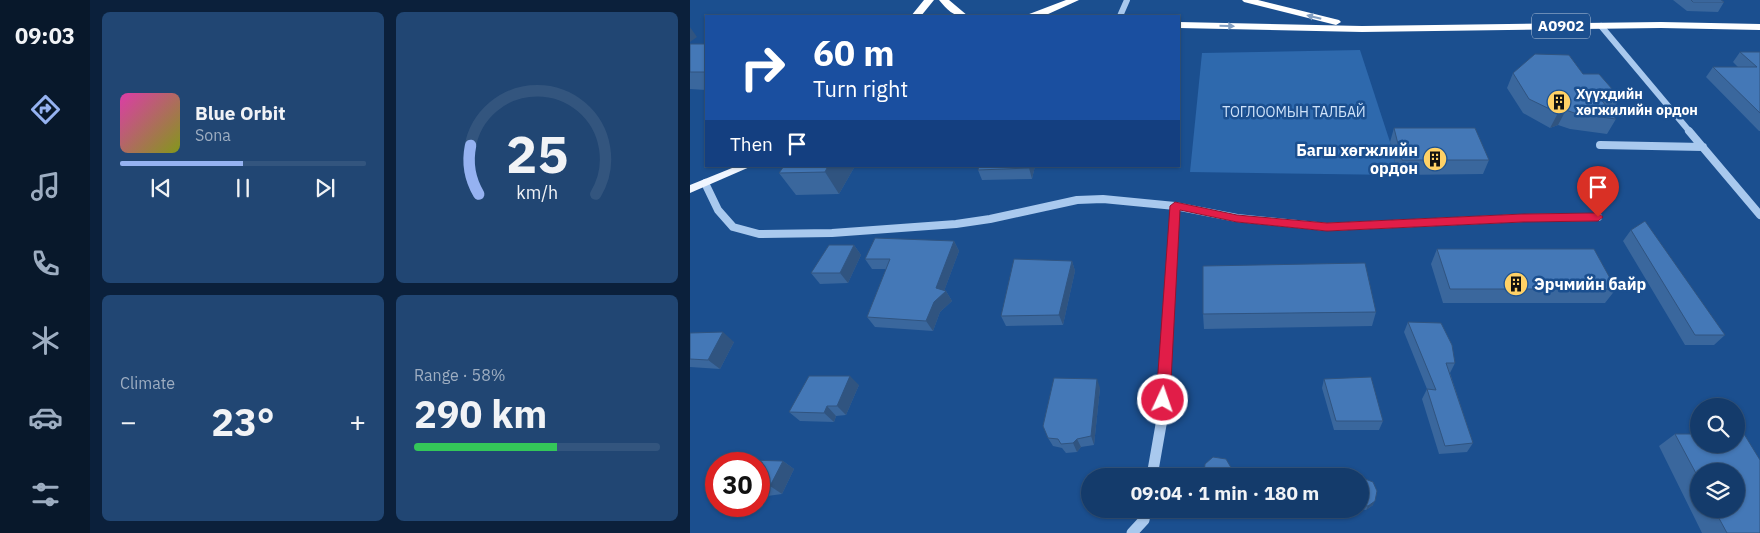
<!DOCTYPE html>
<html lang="en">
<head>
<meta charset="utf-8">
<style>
  :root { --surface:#143b6b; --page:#214673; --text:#f1f3f6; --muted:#9dadc1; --line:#33557e; --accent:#95b2f1 }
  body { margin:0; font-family:"IBM Plex Sans",sans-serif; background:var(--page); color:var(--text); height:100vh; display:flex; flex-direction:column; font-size:19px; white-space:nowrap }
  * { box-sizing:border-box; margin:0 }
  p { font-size:16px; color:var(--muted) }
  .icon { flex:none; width:28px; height:28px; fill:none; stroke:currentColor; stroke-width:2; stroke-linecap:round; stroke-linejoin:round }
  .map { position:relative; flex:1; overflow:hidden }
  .sheet { display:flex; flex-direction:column; gap:12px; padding:12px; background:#0b203b; width:600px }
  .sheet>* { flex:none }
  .guide { position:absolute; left:15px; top:15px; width:475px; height:152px; border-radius:0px; box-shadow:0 1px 4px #0004,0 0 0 1px var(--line); background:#1a4fa0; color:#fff; overflow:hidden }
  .fabs { position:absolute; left:1000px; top:398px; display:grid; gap:10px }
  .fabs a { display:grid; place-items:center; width:55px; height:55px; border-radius:50%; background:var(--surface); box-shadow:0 1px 4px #0004,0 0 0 1px var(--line); font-size:25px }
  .speed { position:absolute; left:15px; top:452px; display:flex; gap:10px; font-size:25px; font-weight:700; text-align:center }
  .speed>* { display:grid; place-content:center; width:65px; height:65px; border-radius:50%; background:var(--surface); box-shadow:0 1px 4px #0004,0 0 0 1px var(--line); line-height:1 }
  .speed .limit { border:8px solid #d22; background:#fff; color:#111 }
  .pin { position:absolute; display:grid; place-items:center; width:42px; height:42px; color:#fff; margin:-51px -21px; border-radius:50% 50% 50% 0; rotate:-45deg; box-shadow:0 0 5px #0007 }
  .pin .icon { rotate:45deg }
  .me { position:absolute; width:55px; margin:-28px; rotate:3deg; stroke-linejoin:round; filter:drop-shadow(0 0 4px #0008) }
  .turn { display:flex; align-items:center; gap:18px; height:105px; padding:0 25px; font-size:22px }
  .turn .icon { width:65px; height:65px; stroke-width:2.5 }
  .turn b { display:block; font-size:35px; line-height:42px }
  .then { display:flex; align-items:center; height:48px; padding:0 25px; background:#0003; gap:10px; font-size:19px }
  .big { font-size:38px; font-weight:800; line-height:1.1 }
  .sheet .tile { flex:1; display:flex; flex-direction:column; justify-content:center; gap:8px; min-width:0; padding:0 18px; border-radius:8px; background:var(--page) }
  .sheet .dial { align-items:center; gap:0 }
  .dial svg { height:130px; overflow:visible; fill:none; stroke:var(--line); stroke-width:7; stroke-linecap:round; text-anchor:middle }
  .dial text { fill:var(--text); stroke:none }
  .song { display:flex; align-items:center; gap:15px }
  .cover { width:60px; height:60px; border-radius:8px; background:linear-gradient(135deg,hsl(320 70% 55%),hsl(70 70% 35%)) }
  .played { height:5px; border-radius:2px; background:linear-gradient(90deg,var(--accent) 50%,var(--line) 50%) }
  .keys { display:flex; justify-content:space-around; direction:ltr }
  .heat { display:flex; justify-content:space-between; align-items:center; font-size:28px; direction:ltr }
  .charge { height:8px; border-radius:4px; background:linear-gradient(90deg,#34c759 58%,var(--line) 0) }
  .sheet .tiles { flex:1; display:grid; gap:12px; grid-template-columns:repeat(2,1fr) }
  .trip { position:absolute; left:391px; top:468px; width:288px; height:50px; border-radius:25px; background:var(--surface); box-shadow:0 1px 4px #0004,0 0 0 1px var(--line); font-weight:800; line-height:50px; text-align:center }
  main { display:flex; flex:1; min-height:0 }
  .dock { display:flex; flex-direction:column; width:90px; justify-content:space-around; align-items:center; background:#08182b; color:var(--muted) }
  .dock .icon { width:35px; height:35px }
  .dock .selected { color:var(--accent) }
  .dock b { font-size:22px; color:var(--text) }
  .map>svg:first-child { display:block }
  .green { fill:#2e69ad }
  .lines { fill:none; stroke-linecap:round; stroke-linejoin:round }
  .minor-far2 { stroke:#a9c9ee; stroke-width:6 }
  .minor-far1 { stroke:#a9c9ee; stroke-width:8 }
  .minor { stroke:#a9c9ee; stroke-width:11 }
  .major { fill:#f0f6ff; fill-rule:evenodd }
  .highway { fill:#fff; fill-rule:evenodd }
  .wall { fill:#3a679d; fill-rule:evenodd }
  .shaded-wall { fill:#305480 }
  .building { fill:#4478b7; stroke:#305480 }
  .oneway { fill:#829ec1 }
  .route { fill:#e11d48; stroke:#92132f }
  .labels { text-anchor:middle; stroke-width:5; stroke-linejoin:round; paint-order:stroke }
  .far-poi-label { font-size:14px; font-weight:bold; fill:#fff; stroke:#1b4f8f; text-anchor:start }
  .far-park-label { font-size:14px; fill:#cfe3fa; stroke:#1b4f8f }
  .shield { fill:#1b4f8f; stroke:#bbcadd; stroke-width:1 }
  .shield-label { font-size:15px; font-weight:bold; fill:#fff }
  .poi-label { font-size:16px; font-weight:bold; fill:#fff; stroke:#1b4f8f; text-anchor:end }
</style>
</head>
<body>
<main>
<nav class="dock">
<b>09:03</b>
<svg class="icon selected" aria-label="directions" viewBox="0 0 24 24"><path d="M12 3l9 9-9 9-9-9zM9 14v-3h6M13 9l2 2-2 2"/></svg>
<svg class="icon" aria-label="music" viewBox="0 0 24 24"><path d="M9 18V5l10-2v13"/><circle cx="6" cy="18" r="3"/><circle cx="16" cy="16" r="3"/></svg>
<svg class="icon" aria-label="phone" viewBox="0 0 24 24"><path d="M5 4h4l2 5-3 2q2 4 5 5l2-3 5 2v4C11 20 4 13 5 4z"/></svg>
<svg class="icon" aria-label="climate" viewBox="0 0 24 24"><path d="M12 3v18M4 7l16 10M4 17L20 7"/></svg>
<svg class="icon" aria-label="car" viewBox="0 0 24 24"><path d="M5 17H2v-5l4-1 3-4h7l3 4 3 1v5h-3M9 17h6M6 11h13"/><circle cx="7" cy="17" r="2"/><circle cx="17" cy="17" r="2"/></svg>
<svg class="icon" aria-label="filters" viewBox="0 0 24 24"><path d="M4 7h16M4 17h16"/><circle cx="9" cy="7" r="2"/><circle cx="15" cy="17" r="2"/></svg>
</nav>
<section class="sheet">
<div class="tiles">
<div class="tile">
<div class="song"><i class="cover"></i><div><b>Blue Orbit</b><p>Sona</p></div></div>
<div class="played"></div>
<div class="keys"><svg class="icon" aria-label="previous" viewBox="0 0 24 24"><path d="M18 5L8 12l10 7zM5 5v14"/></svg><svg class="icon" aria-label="pause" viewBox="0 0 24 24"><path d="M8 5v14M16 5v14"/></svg><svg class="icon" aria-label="next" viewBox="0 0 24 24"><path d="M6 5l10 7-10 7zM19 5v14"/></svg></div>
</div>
<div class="tile dial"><svg viewBox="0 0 100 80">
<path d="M14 69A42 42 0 1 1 86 69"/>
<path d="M14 69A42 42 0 0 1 9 39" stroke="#95b2f1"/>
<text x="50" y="56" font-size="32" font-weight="700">25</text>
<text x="50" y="72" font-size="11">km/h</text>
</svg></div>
<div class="tile"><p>Climate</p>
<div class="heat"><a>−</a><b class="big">23°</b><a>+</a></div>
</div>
<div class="tile"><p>Range · 58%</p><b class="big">290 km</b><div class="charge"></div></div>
</div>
</section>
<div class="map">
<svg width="1070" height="533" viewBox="0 0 1070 533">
  <rect width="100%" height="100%" fill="#1b4f8f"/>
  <path class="green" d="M 670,50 L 700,142 L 708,175 L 500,172 L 512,53 Z"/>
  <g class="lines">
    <path class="minor-far2" d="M 430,16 L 437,0
      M 911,26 L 1000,132"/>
    <path class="minor-far1" d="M 999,131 L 1070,215
      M 910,145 L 1013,147
      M 15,183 L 28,210 L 43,227 L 69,234 L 142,233 L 266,224 L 300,219 L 387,200 L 413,199 L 485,206 L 547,218 L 637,227 L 833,218 L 908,217
      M 479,305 L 485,206"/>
    <path class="minor" d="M 462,476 L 472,419 L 479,304
      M 442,533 L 454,520 L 456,509"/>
    <path class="major" d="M 47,166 L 62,166 L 0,193 L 0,185 Z"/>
    <path class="highway" d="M 234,0 L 244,0 L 231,16 L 221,16 Z
      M 249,0 L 259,0 L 278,16 C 264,17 258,11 249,0 Z
      M 376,0 L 389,0 L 356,15 L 334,16 Z
      M 552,0 L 568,0 L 649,20 L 651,22 L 646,25 L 554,2 Z
      M 489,22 L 672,26 L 971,22 L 1070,24 L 1070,30 L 971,28 L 672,32 L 489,28 Z"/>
  </g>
  <path class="wall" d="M 983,0 L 1031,0 L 1034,2 L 1028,12 L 997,11 Z
    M 0,44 L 16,44 L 16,90 L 0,89 Z
    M 1050,52 L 1070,52 L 1070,131 L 1069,131 L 1016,77 L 1023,67 L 1048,67 L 1043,62 Z
    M 823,73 L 893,74 L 930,98 L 921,113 L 926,119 L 917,134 L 880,129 L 868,125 L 860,128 L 833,113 L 817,88 Z
    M 704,128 L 799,160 L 793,174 L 708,175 L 700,142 Z
    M 165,166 L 149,194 L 106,195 L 89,173 Z
    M 289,166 L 345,166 L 342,179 L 292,180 L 288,170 Z
    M 941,230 L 1035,335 L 1024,345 L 995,345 L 933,241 Z
    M 264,241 L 269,251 L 254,291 L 256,291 L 262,301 L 250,312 L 243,331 L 185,327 L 177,317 L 196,269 L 182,269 L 175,259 Z
    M 164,245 L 171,255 L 158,283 L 130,284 L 121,273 Z
    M 747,249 L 926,289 L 915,303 L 753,303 L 741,264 Z
    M 382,261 L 385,271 L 373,325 L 316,326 L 311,316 Z
    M 686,312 L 682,326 L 514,329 L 513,314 Z
    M 718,322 L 765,363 L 760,373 L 783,443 L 777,452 L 749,454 L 732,399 L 737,389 L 714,332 Z
    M 0,333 L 44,342 L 30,369 L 0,367 Z
    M 634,379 L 693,421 L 689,430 L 644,430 L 632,388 Z
    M 169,385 L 156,415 L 146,416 L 144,422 L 110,421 L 99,412 Z
    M 410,388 L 404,445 L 391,447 L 387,452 L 376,453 L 372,448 L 363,446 L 358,438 Z
    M 985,434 L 1070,533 L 1012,533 L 969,446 ZM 1009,471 L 1046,509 L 1009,509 Z
    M 93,461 L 104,469 L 92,494 L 71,497 L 69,497 L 69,464 Z
    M 670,477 L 683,505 L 676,510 L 669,509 L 670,509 Z"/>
  <path class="shaded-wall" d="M 0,27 L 7,37 L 0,42 Z
    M 876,110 L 868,125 L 860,128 L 868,113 Z
    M 138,166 L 165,166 L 149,194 L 135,172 Z
    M 339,166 L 345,166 L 342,179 L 339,168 Z
    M 264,241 L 269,251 L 253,294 L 256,291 L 262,301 L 250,312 L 243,331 L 236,321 L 246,288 Z
    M 164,245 L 171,255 L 158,283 L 150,273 Z
    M 382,261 L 385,271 L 373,325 L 369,315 Z
    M 33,332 L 44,342 L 30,369 L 18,360 Z
    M 160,376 L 169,385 L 156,415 L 147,406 Z
    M 407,379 L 410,388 L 404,445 L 401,436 Z
    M 137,406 L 146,416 L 144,422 L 134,413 Z
    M 387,439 L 391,447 L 387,452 L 383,443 Z
    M 93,461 L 104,469 L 92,494 L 80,486 Z
    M 685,501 L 683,505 L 676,510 L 678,506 Z"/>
  <path class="building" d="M 1001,0 L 1031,0 L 1034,2 L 1003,2 Z
    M 0,44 L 16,44 L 16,72 L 0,72 Z
    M 1050,52 L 1070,52 L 1070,113 L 1023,67 L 1067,67 Z
    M 845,54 L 879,55 L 893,74 L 909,74 L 930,98 L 910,98 L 926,119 L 887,114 L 876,110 L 868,113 L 839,99 L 823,73 Z
    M 704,128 L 785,128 L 799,160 L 712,160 Z
    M 94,166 L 138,166 L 135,172 L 89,173 Z
    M 289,166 L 339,166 L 339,168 L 288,170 Z
    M 955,221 L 1035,335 L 1005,335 L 941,230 Z
    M 185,238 L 264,241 L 246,288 L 256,291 L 244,302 L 236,321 L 177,317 L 200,259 L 175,259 Z
    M 139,245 L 164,245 L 150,273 L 121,273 Z
    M 747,249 L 904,249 L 926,289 L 760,289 Z
    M 324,259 L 382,261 L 369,315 L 311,316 Z
    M 675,263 L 686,312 L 513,314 L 513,266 Z
    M 718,322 L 751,323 L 762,345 L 765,363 L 756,363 L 783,443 L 755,446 L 737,389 L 746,390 Z
    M 33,332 L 18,360 L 0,359 L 0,333 Z
    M 119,376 L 160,376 L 147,406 L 137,406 L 134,413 L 99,412 Z
    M 681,377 L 693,421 L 646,421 L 634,379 Z
    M 364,378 L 407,379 L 401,436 L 387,439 L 383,443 L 371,444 L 368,439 L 358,438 L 353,426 Z
    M 985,434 L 1009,434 L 1009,444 L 1046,444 L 1046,434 L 1054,434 L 1070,460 L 1070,533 L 1037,533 L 1024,509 L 1046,509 L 1046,471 L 1009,471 L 1009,479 Z
    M 523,457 L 536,459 L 543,471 L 541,476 L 515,476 L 514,473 L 515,464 Z
    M 56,460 L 93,461 L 80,486 L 69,488 L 69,464 L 55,464 Z
    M 670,477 L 683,482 L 687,491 L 685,501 L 678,506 L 670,505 Z"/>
  <defs><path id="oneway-solid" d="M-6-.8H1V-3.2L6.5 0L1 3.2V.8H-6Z" transform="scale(1.25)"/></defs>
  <g class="oneway">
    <use href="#oneway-solid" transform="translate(624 17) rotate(-166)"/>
    <use href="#oneway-solid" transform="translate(537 26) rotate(1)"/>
  </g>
  <path class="route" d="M 485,202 L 547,215 L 637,223 L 833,214 L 908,213 L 913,217 L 908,221 L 833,222 L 637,231 L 547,222 L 490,210 L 480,400 L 478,404 L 473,406 L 468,404 L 466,400 L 480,206 Z"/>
  <defs>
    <g id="building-disc" transform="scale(1.25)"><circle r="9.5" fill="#ffd166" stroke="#1b4f8f"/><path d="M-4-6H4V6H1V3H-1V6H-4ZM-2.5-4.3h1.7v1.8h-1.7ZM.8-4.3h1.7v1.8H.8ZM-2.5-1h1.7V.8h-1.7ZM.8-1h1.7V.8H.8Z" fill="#111"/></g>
  </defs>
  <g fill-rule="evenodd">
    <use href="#building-disc" x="869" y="102"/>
    <use href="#building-disc" x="745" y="159"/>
    <use href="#building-disc" x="826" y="284"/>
  </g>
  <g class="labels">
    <g class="far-poi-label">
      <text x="886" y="99">Хүүхдийн<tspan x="886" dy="16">хөгжилийн ордон</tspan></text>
    </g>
    <g class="far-park-label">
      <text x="604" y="117">ТОГЛООМЫН ТАЛБАЙ</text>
    </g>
    <rect class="shield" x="842" y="13.5" width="58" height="25" rx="4"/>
    <g class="shield-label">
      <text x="871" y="31">A0902</text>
    </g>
    <g class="poi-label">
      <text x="728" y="156">Багш хөгжлийн<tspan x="728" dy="18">ордон</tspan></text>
      <text x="844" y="290" text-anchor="start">Эрчмийн байр</text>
    </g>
  </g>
</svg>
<div class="fabs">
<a><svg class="icon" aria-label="search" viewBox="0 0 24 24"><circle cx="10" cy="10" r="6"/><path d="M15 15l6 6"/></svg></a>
<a><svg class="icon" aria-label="layers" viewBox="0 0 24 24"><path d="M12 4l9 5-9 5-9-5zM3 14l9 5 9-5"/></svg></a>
</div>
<div class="speed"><div class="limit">30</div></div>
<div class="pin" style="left:908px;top:217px;background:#d93025"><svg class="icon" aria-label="arrive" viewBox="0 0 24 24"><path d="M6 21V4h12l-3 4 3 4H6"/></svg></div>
<svg class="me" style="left:473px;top:400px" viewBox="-20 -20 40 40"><circle r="17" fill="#e11d48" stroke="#fff" stroke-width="3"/><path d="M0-11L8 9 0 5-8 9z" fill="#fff"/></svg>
<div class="trip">09:04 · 1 min · 180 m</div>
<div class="guide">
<div class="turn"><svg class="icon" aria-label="right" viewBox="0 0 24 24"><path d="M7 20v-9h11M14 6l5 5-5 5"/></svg><div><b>60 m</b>Turn right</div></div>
<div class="then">Then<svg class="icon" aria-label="arrive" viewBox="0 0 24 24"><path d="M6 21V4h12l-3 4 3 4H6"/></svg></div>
</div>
</div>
</main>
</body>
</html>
